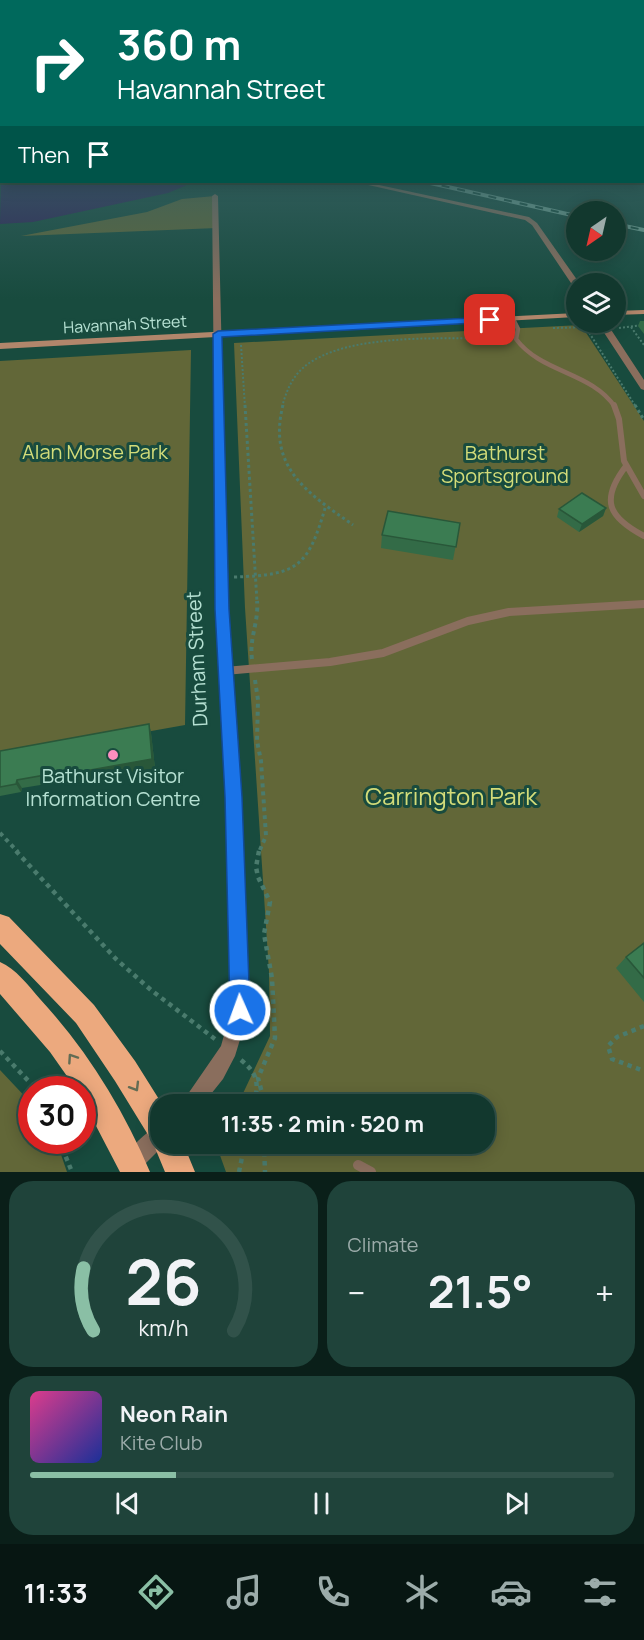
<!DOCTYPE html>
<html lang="en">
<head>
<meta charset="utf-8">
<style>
  :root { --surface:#12382e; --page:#1f433a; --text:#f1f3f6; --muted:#9cacaa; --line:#31524a; --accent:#8abfa5 }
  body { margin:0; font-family:Manrope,sans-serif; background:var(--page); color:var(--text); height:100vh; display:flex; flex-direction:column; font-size:22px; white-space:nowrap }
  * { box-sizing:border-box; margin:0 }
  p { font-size:20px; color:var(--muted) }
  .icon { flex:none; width:33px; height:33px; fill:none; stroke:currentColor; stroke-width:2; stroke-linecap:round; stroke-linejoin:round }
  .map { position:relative; height:1172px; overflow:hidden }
  .drawer { display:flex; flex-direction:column; gap:9px; padding:9px; background:#0a1f19; flex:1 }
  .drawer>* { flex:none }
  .banner { position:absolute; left:0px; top:0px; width:645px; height:183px; box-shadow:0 3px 15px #0003,0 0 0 2px var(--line); background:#00695c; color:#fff; overflow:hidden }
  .needle { width:39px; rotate:214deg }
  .controls { position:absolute; left:566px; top:201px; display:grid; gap:12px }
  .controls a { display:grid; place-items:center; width:60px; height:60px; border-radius:50%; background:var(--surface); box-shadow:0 3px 15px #0003,0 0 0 2px var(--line); font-size:30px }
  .speed { position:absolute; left:18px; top:1076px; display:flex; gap:12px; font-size:30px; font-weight:700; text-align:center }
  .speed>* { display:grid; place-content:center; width:78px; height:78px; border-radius:50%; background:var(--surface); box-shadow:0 3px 15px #0003,0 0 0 2px var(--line); line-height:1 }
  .speed .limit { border:9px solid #d22; background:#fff; color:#111 }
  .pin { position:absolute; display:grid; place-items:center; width:51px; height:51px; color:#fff; margin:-26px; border-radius:12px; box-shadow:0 3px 9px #0006 }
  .me { position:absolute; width:66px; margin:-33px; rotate:358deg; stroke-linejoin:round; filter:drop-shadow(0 0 4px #0008) }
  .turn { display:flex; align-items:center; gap:21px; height:126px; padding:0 18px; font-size:27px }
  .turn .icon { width:78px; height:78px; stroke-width:2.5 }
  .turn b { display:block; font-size:42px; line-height:51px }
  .then { display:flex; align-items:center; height:57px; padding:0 18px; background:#0003; gap:12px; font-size:22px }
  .big { font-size:45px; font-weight:700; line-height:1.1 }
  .drawer .tile { flex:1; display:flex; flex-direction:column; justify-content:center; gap:9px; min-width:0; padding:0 21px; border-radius:24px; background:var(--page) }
  .drawer .dial { align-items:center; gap:0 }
  .dial svg { height:156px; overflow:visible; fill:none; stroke:var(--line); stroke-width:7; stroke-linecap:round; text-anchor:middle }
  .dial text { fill:var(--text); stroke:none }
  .song { display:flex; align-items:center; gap:18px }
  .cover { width:72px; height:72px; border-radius:9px; background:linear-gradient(135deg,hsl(330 70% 55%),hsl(230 70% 35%)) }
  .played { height:6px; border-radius:3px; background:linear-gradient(90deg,var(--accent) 25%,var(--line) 25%) }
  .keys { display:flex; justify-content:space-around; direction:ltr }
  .heat { display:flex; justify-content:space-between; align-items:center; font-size:33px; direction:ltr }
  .drawer .tiles { flex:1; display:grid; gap:9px; grid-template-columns:1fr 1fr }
  .tile:last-child { grid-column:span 2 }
  .trip { position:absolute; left:150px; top:1094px; width:345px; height:60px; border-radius:24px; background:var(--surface); box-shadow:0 3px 15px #0003,0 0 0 2px var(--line); font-weight:700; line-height:60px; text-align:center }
  .dock { display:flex; height:96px; justify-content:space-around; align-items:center; background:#071612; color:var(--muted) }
  .dock .icon { width:42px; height:42px }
  .dock .selected { color:var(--accent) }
  .dock b { font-size:27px; color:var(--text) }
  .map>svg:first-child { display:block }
  .green { fill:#626738 }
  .water { fill:#312258 }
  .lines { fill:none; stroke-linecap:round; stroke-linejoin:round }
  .path-far3 { stroke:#4a7b6d; stroke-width:2; stroke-dasharray:2 2; stroke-linecap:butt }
  .path-far2 { stroke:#4a7b6d; stroke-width:3; stroke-dasharray:3 3; stroke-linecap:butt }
  .path-far1 { stroke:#4a7b6d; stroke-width:4; stroke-dasharray:4 4; stroke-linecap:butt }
  .path { stroke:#4a7b6d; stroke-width:4.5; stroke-dasharray:4.5 4.5; stroke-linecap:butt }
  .lane-far3 { stroke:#8a6e5d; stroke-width:4.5 }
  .lane-far2 { stroke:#8a6e5d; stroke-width:6 }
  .lane-far1 { stroke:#8a6e5d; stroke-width:8 }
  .lane { stroke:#8a6e5d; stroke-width:10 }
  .street { fill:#8a6e5d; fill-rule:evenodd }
  .secondary { fill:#b1866b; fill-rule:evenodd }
  .highway { fill:#eca97e; fill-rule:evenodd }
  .rail-casing { stroke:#73a294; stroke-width:4 }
  .rail { stroke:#184b3e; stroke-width:2; stroke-dasharray:8; stroke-linecap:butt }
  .wall { fill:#336b47 }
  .shaded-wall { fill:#295739 }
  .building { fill:#3b7c52; stroke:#295739; stroke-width:1.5 }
  .oneway { stroke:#626c54 }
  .route { fill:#1a73e8; stroke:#114b97; stroke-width:1.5 }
  .poi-dot { fill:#fd8ebf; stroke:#184b3e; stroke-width:2 }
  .labels { text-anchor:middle; stroke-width:6; stroke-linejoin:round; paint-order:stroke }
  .far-street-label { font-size:16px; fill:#b6e1d3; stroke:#184b3e }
  .park-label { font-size:20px; fill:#d3dc79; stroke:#184b3e }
  .street-label { font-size:20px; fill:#b6e1d3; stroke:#184b3e }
  .poi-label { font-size:20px; fill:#b6e1d3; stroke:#184b3e }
  .near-park-label { font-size:24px; fill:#d3dc79; stroke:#184b3e }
</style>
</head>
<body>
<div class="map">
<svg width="644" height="1172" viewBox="0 0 644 1172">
  <rect width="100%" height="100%" fill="#184b3e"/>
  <path class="green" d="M 215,196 L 217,228 L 21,236 L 147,212 L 182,199 Z
    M 581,325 L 644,421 L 644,1172 L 226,1172 L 217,1147 L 219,1143 L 484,1143 L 484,1104 L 238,1104 L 270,1036 L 269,972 L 245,608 L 234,343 Z
    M 191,350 L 185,725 L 0,758 L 0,361 Z
    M 0,1070 L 31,1103 L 32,1140 L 56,1140 L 67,1172 L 0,1172 Z"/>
  <path class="water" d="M 1,179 L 2,182 L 194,182 L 168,193 L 33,222 L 0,224 Z"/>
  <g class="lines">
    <path class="path-far3" d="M 585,326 L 636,407
      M 631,327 L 644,345
      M 553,328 L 591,327
      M 619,328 L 644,325
      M 241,345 L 245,407
      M 282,407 C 286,392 292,377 304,367 C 347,331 454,339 508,339"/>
    <path class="path-far2" d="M 245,405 L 257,602
      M 283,405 C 267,468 308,493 353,525
      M 635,405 L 644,420
      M 234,577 C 299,575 308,567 326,505"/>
    <path class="path-far1" d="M 252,659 C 249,638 259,622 257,601
      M 255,680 L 258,700 L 257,741 L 261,761 L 266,836 L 259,852
      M 0,833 L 18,852"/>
    <path class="path" d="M 16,851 L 116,959 L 151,990 L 215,1039
      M 259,851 L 256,867 L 258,877 L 270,902 L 264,934 L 272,978 L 275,1038 L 258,1078 L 265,1104
      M 644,1026 L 617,1037 L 608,1046 L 612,1059 L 644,1071
      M 0,1051 L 36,1089
      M 241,1060 C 258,1074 259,1083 254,1104
      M 59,1140 L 72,1172
      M 264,1143 L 265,1172
      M 239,1172 L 245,1143"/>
    <path class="lane-far3" d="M 513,319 L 518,329 L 516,339 C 541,373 592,372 615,407"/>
    <path class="lane-far2" d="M 614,405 L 619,419 L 624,461 L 644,496
      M 626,466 C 600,500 608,517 644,536"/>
    <path class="lane-far1" d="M 225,671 L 330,662 L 383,653 L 468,621 L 509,612 L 644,604"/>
    <path class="lane" d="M 358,1165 L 371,1172"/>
    <path class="street" d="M 355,182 L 365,182 L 529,217 L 537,223 L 580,284 L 576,284 L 576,286 L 573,286 L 532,225 L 525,220 Z
      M 215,194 L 218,196 L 228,609 L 240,797 L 249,1010 L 235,1056 L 223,1079 L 203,1104 L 181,1104 L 221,1046 L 231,1010 L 226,797 L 216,609 L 212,196 Z
      M 597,322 L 606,322 L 644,380 L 644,390 L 641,389 Z
      M 160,1125 L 160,1143 L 166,1143 L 139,1170 L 134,1172 L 125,1170 L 122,1163 C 128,1149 146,1131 160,1125 Z"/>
    <path class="secondary" d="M 644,310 L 644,314 L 615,315 L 615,311 Z
      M 576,313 L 576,317 L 0,349 L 0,343 Z"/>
    <path class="highway" d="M 0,914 L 9,917 L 94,1005 L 135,1061 L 162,1104 L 160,1143 L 183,1143 L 195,1172 L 165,1172 L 153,1143 L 154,1140 L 150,1138 L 115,1081 L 76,1023 L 0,944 Z
      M 0,962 C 16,969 28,985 40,999 C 87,1050 123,1108 150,1172 L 120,1172 L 82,1099 L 82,1089 L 76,1089 L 50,1052 L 0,994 Z"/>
    <g class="rail-casing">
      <path id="rail" d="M 426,182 L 576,216
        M 615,224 L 644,230"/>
    </g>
    <use href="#rail" class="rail"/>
  </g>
  <path class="wall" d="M 640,321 L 644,321 L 644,334 L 638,326 Z
    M 606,508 L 603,516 L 579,532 L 557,517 L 559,509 Z
    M 460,523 L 453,560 L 381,548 L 382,535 Z
    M 149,724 L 151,733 L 155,768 L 72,783 L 71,780 L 22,788 L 21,792 L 0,796 L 0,751 Z
    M 644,943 L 644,1002 L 616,968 L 626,957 Z"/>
  <path class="shaded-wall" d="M 606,508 L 603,516 L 579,532 L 582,524 Z
    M 149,724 L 151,733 L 155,768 L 72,783 L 68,774 Z
    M 17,780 L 22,788 L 21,792 L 16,784 Z"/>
  <path class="building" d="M 582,493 L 606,508 L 582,524 L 559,509 Z
    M 388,511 L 460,523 L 456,547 L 382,535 Z
    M 149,724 L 152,759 L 68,774 L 68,771 L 17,780 L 16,784 L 0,787 L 0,751 Z
    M 644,943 L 644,978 L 626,957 Z"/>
  <defs><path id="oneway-chevron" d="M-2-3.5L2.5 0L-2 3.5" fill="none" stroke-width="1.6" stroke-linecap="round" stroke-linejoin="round" transform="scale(1.5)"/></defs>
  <g class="oneway">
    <use href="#oneway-chevron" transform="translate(72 1058) rotate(-124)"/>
    <use href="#oneway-chevron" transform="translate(135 1087) rotate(59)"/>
  </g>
  <linearGradient id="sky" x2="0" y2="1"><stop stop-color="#0d2922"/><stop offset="0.45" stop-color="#376163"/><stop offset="1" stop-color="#376163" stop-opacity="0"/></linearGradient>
  <rect width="644" height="299" fill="url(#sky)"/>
  <path class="route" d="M 490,317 L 495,320 L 493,322 L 222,337 L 229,609 L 242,797 L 250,1010 L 247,1017 L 240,1020 L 233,1017 L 230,1010 L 225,797 L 215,609 L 213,334 L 218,331 Z"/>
  <circle class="poi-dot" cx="113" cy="755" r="6"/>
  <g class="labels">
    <g class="far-street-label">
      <text transform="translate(125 324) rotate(-3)" y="6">Havannah Street</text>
    </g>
    <g class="park-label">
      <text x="95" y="459">Alan Morse Park</text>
      <text x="505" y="460">Bathurst<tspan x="505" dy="23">Sportsground</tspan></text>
    </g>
    <g class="street-label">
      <text transform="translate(197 659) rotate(-93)" y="7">Durham Street</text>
    </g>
    <g class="poi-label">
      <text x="113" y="783">Bathurst Visitor<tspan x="113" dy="23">Information Centre</tspan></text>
    </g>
    <g class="near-park-label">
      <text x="451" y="805">Carrington Park</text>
    </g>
  </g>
</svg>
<div class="controls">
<a><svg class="needle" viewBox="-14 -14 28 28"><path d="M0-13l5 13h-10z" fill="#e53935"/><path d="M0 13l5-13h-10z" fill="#9cacaa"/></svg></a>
<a><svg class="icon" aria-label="layers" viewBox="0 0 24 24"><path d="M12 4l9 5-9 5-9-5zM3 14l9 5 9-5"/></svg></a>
</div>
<div class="speed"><div class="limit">30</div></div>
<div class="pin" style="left:490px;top:320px;background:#d93025"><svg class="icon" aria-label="arrive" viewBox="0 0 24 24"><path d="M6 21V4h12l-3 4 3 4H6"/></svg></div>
<svg class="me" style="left:240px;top:1010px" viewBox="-20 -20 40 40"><circle r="17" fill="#1a73e8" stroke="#fff" stroke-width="3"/><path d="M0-11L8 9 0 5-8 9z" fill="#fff"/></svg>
<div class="trip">11:35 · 2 min · 520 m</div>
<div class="banner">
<div class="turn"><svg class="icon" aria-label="right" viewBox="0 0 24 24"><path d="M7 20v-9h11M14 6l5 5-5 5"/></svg><div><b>360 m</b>Havannah Street</div></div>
<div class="then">Then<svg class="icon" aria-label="arrive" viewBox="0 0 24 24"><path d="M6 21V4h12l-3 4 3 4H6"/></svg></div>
</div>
</div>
<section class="drawer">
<div class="tiles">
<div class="tile dial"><svg viewBox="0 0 100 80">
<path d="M14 69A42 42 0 1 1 86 69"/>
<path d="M14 69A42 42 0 0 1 9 37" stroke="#8abfa5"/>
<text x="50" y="56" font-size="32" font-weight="700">26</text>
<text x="50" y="72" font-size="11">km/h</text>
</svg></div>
<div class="tile"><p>Climate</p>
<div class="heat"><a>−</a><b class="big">21.5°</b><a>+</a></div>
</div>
<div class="tile">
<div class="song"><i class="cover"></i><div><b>Neon Rain</b><p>Kite Club</p></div></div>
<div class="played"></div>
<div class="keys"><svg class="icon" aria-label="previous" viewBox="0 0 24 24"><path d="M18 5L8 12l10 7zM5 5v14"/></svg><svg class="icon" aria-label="pause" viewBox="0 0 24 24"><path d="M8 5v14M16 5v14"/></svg><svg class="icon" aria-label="next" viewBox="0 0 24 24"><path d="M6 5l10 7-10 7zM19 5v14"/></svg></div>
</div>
</div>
</section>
<nav class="dock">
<b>11:33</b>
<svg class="icon selected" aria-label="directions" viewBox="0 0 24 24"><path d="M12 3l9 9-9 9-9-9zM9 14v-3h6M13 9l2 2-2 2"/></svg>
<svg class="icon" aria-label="music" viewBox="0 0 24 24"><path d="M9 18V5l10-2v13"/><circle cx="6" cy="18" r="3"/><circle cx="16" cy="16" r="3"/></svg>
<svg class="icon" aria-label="phone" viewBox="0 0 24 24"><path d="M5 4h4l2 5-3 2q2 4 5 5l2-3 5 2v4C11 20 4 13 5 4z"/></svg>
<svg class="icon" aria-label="climate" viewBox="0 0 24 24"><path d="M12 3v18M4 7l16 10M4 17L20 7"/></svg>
<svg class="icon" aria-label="car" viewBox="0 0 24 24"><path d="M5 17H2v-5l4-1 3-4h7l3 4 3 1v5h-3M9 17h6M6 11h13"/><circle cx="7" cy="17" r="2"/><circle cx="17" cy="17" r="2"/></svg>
<svg class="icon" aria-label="filters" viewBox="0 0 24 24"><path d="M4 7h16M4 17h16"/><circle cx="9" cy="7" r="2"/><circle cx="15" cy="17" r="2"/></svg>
</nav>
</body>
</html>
